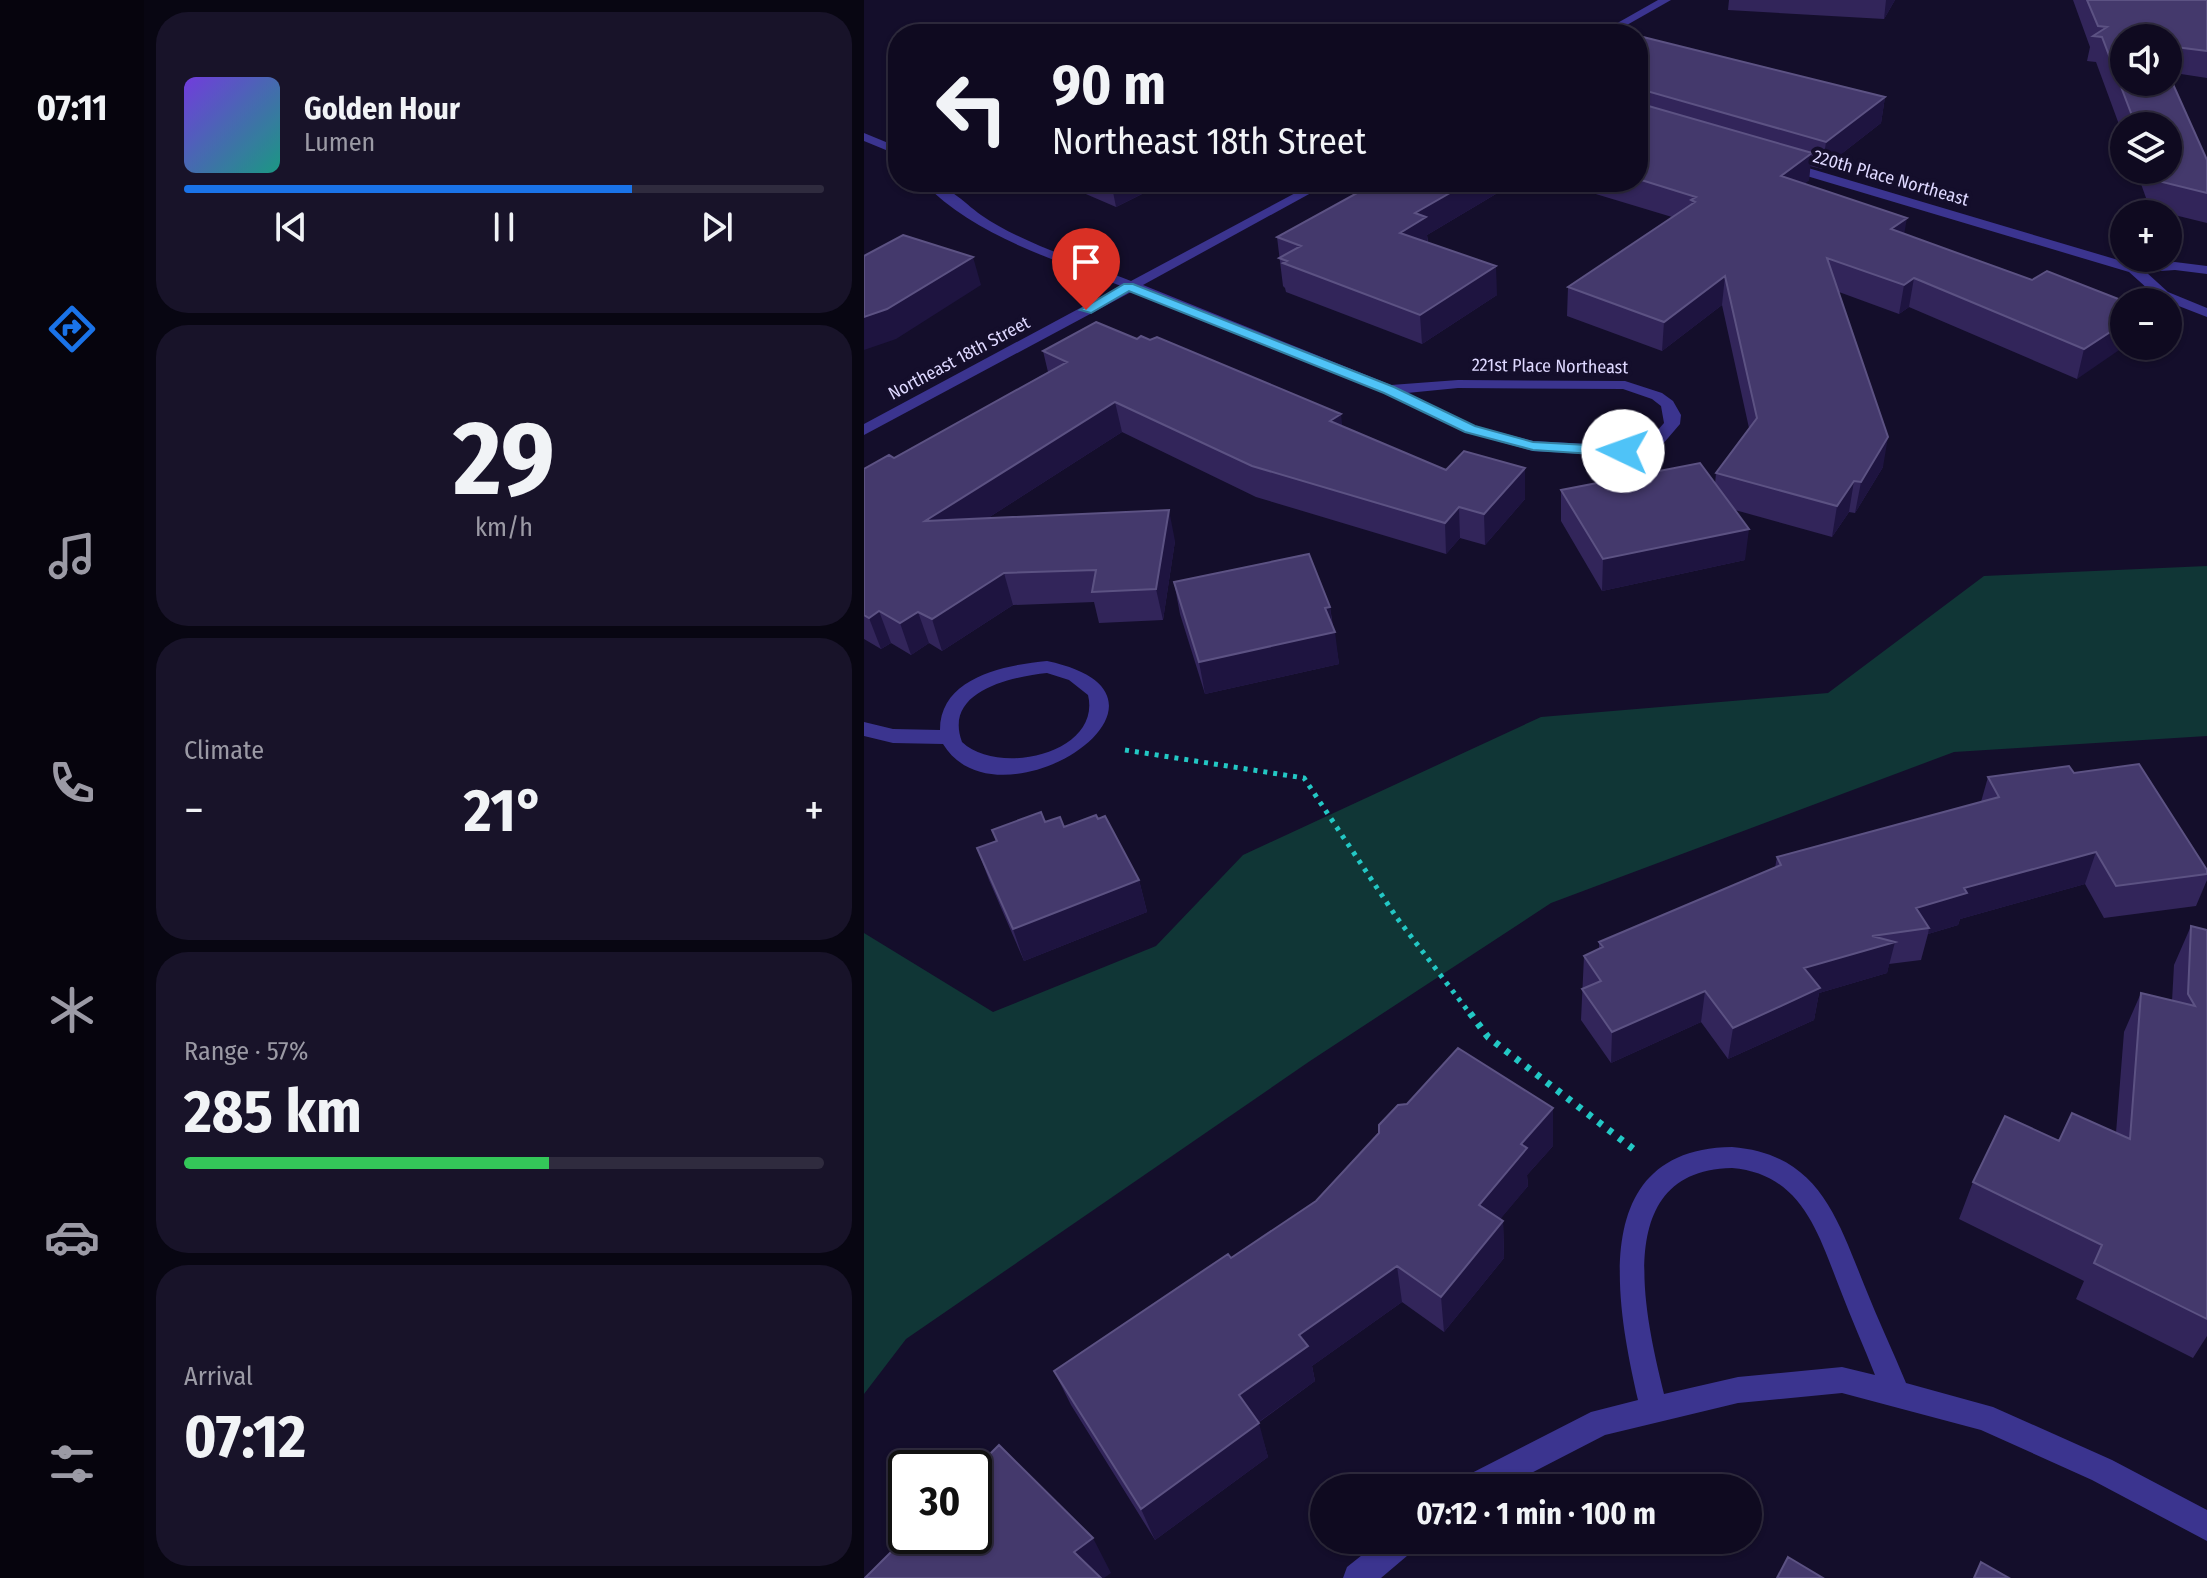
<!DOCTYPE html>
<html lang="en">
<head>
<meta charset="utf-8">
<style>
  :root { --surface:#0f0a20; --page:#181329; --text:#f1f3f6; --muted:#9b9aa5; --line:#2f2b3e; --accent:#1a73e8 }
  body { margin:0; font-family:"Fira Sans Condensed",sans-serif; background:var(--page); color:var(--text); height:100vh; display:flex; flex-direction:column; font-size:30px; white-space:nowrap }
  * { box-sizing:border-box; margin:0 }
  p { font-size:26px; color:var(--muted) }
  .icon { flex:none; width:44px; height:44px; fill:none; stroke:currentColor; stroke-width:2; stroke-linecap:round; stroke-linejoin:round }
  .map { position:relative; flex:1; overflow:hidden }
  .panel { display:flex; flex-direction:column; gap:12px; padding:12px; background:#080612; width:720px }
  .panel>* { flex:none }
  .hud { position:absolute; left:24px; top:24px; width:760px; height:168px; border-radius:32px; box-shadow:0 2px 6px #0004,0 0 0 2px var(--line); background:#0f0a20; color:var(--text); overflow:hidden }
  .fabs { position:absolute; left:1246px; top:24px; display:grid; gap:16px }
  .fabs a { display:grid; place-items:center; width:72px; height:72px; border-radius:50%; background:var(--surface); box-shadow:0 2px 6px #0004,0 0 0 2px var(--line); font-size:40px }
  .speed { position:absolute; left:24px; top:1450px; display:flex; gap:16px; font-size:40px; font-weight:700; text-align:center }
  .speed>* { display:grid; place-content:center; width:104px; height:104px; border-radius:50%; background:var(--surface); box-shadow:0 2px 6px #0004,0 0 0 2px var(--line); line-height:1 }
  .speed .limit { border:4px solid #111; border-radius:12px; background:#fff; color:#111 }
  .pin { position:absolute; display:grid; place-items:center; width:68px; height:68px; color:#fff; margin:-82px -34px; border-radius:50% 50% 50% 0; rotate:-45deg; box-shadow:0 0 8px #0007 }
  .pin .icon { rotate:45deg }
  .me { position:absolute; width:88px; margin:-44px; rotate:273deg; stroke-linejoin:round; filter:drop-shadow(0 0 6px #0008) }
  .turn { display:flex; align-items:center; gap:28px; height:168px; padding:0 32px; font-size:36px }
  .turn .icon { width:104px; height:104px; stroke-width:2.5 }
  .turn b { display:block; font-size:56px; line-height:68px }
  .big { font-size:60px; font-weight:700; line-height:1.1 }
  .panel .card { flex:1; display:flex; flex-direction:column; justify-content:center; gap:12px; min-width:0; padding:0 28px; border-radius:32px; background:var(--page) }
  .panel .dial { align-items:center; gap:0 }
  .dial b { font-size:104px; line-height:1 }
  .song { display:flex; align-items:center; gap:24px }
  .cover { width:96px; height:96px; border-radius:12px; background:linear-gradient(135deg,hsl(260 70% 55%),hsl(170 70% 35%)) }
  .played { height:8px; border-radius:4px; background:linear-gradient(90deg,var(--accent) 70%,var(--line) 70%) }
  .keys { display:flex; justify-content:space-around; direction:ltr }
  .heat { display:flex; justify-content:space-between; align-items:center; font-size:44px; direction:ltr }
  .charge { height:12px; border-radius:6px; background:linear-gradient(90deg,#34c759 57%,var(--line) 0) }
  .trip { position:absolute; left:446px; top:1474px; width:452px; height:80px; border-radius:40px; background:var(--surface); box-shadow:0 2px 6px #0004,0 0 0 2px var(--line); font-weight:700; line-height:80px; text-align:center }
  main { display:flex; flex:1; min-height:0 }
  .tabs { display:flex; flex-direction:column; width:144px; justify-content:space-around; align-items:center; background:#06040d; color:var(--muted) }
  .tabs .icon { width:56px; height:56px }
  .tabs .on { color:var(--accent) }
  .tabs b { font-size:36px; color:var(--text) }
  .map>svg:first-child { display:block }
  .green { fill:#103636 }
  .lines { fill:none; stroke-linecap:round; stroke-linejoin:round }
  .path-far1 { stroke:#23c8c5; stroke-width:5; stroke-dasharray:4 6; stroke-linecap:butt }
  .path { stroke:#23c8c5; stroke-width:7; stroke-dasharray:5 8; stroke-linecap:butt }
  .minor { fill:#3b348f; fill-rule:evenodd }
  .wall { fill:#32255a }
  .shaded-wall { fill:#1e1440 }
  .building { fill:#44396c; stroke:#5c5283; stroke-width:2 }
  .route { fill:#4fc3f7; stroke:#337fa1; stroke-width:2 }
  .labels { text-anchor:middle; stroke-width:8; stroke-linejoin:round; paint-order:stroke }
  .far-street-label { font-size:18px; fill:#ded8ff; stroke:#140e2b }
</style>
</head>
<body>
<main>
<nav class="tabs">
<b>07:11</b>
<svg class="icon on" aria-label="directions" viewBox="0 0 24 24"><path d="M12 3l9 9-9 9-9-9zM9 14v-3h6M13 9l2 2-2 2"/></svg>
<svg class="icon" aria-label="music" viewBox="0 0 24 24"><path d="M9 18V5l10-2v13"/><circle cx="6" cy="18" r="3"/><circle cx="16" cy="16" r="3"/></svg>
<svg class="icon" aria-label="phone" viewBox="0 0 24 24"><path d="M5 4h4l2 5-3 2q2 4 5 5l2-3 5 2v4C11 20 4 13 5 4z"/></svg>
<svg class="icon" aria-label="climate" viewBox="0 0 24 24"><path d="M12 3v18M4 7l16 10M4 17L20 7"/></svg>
<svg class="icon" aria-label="car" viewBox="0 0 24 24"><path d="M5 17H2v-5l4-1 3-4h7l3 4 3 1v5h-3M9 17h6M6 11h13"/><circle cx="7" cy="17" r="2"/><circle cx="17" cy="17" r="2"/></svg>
<svg class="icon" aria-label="filters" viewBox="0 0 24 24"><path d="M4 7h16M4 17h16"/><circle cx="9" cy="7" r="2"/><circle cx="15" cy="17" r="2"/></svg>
</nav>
<section class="panel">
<div class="card">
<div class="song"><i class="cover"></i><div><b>Golden Hour</b><p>Lumen</p></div></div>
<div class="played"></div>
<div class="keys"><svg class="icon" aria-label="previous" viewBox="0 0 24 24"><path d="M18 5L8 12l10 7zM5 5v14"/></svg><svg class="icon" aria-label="pause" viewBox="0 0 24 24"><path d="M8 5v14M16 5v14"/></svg><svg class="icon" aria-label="next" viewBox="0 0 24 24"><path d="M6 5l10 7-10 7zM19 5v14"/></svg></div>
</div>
<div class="card dial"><b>29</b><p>km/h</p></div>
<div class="card"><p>Climate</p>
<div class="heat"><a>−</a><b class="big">21°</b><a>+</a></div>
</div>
<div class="card"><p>Range · 57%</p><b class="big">285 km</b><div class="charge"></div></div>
<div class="card"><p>Arrival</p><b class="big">07:12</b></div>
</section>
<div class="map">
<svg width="1343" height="1578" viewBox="0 0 1343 1578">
  <rect width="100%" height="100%" fill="#140e2b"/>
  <path class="green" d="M 1343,566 L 1343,736 L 1090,752 L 687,903 L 446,1061 L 42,1339 L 0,1394 L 0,933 L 129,1012 L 292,946 L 379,855 L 677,717 L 964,693 L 1120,576 Z"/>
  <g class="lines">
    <path class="path-far1" d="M 261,750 L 440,778 L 533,918 L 607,1015"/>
    <path class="path" d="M 606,1013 L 624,1037 L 772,1151"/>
    <path class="minor" d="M 794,0 L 807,0 L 747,34 L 734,34 Z
      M 0,133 L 34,147 L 34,155 L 0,141 Z
      M 916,162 L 924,162 L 1271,265 L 1311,262 L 1343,266 L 1343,274 L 1311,270 L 1282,272 L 1304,292 L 1343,308 L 1343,317 L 1294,298 L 1265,272 L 916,168 Z
      M 59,182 C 82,182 99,202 117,215 C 159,244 220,262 267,281 L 452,182 L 467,182 L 279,285 L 527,385 L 594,380 L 761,381 L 798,393 L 809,401 L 817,415 L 816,424 L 798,445 L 759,456 L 669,451 L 601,432 L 520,393 L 269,291 L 0,435 L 0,424 L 257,286 C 190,259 110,236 59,182 ZM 594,388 L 759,389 L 788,399 L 797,406 L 800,423 L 786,439 L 759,446 L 669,441 L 611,426 L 543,393 Z
      M 183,661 C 349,696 135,836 79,744 L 29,743 L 0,736 L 0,722 L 29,729 L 76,730 C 76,677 141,665 183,661 ZM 183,673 L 205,680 L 224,695 C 238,753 135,777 98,742 C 79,691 147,677 183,673 Z
      M 868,1147 C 955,1154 973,1218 1001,1287 C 1014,1320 1029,1351 1042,1383 L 1129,1407 L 1248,1460 L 1343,1510 L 1343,1541 L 1228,1480 L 1117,1430 L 978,1393 L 874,1403 L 741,1435 L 638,1488 L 594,1488 L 598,1478 L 727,1412 L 774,1400 C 752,1304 723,1149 868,1147 ZM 868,1168 C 938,1174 954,1233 976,1289 C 987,1318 1000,1347 1011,1375 L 978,1367 L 874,1377 L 800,1394 C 781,1316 746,1170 868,1168 Z
      M 517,1540 L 555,1540 L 550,1550 L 517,1578 L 479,1578 L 483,1567 Z"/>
  </g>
  <path class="wall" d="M 865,0 L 1031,0 L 1020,19 L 864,10 Z
    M 1209,0 L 1343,0 L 1343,78 L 1304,72 L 1304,38 L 1260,38 L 1343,160 L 1343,223 L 1286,209 L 1272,170 L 1304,170 L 1304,126 L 1260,126 L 1260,138 L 1232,62 L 1223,61 L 1226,47 Z
    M 774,40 L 1021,97 L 1017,123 L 958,169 L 946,166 L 945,180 L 940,184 L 1040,234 L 1168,280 L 1262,302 L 1213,379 L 1045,307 L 1035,314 L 975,292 L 1019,467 L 991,513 L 985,512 L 968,537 L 871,510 L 881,560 L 738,591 L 697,521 L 697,490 L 851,484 L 852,473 L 885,428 L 858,305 L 798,351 L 703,316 L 704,287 L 808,217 L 692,182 L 774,182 Z
    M 34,75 L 34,108 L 28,88 Z
    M 194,182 L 302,182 L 252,207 Z
    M 513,182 L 652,182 L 563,235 L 564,242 L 633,295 L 558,344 L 422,292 L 421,288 L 419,286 L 413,237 Z
    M 179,351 L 478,426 L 582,470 L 661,468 L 661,499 L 621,545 L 596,538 L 582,554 L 392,497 L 258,432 L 124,518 L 311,541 L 299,620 L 235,623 L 230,602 L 149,605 L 78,651 L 65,643 L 47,655 L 27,643 L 17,649 L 0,639 L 0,469 L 30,458 L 184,372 Z
    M 310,582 L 466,607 L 475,664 L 341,694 L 316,614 Z
    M 1210,773 L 1343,870 L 1343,880 L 1332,906 L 1240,918 L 1221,884 L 1096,919 L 1094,925 L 1064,934 L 1057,960 L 1025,964 L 1023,973 L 955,993 L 950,1020 L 864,1059 L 837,1022 L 747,1063 L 717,1020 L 720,956 L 735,949 L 735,942 L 911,868 L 913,857 L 1117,802 L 1124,777 Z
    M 181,822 L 200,827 L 275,880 L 283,912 L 160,961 L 125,880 L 113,848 L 132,841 L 128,830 Z
    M 1327,926 L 1343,930 L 1343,1336 L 1329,1358 L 1212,1299 L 1220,1281 L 1095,1219 L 1109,1182 L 1195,1141 L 1252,1133 L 1260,1032 L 1277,993 L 1308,1001 L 1310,965 Z
    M 689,1146 L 663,1175 L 664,1186 L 636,1219 L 639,1221 L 640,1258 L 580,1332 L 538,1302 L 448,1366 L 451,1381 L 394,1423 L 404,1457 L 291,1540 L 207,1405 L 190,1371 L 367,1258 Z"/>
  <path class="shaded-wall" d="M 1022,0 L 1031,0 L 1020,19 Z
    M 1021,97 L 1017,123 L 958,169 L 962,142 Z
    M 948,153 L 945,180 L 914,204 L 917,176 Z
    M 247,182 L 302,182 L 252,207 Z
    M 605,182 L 652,182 L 563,235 L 564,245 L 536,233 L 551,213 Z
    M 1043,218 L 1038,246 L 1027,229 Z
    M 109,257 L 117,285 L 32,339 L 0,350 L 0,317 Z
    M 632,266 L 633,295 L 558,344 L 556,315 Z
    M 861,276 L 858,305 L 798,351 L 800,322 Z
    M 1050,278 L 1045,307 L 1035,314 L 1040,285 Z
    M 1260,323 L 1260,346 L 1261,346 L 1213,379 L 1220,349 Z
    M 251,402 L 258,432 L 71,552 L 61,521 Z
    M 477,414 L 480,444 L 466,421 Z
    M 1024,437 L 1019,467 L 991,513 L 997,482 Z
    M 661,468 L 661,499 L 621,545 L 620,514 Z
    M 990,481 L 985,512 L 968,537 L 973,506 Z
    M 595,507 L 596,538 L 582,554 L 581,523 Z
    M 305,510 L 311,541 L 299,620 L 292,589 Z
    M 885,529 L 881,560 L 738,591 L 739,559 Z
    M 140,573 L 149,605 L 78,651 L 68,619 Z
    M 466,607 L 469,632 L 471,632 L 475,664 L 341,694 L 335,662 Z
    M 15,611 L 27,643 L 17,649 L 5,618 Z
    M 54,612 L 65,643 L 47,655 L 36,623 Z
    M 1232,852 L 1221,884 L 1096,919 L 1094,925 L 1064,934 L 1065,928 L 1052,908 L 1100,888 Z
    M 275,880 L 283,912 L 160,961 L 149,929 Z
    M 1031,942 L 1023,973 L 955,993 L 950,1020 L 864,1059 L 869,1028 L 940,968 Z
    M 841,991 L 837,1022 L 747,1063 L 748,1032 Z
    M 689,1108 L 689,1146 L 663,1175 L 664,1186 L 617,1242 L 615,1205 L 657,1144 Z
    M 639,1221 L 640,1258 L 580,1332 L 577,1297 Z
    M 533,1266 L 538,1302 L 448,1366 L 451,1381 L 385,1429 L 375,1395 L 435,1335 Z
    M 395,1423 L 404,1457 L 291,1540 L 277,1509 Z
    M 229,1538 L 247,1573 L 240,1578 L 224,1578 L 210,1552 Z"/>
  <path class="building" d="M 1223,0 L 1343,0 L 1343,51 L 1304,46 L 1304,38 L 1260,38 L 1260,82 L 1304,82 L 1304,73 L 1343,160 L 1343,193 L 1294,181 L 1290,170 L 1304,170 L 1304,126 L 1272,126 L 1238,37 L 1229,36 L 1243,27 L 1234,26 Z
    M 779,37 L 1021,97 L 962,142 L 776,89 L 774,91 L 774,40 Z
    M 32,74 L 34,75 L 34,91 L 28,88 Z
    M 774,101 L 774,103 L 948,153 L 917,176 L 1043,218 L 1027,229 L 1168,280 L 1183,271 L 1262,302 L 1260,302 L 1260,323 L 1220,349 L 1050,278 L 1040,285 L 963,258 L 1024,437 L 997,482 L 990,481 L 973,506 L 852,473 L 893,418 L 861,276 L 800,322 L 704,287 L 831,202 L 827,200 L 832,197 L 774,179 Z
    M 513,182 L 605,182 L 551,213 L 562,217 L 536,233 L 632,266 L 556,315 L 419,263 L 423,261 L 415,258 L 437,246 L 413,237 Z
    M 39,235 L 109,257 L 23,309 L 0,317 L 0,256 Z
    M 232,322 L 273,339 L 277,336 L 286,340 L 293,337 L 477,414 L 466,421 L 582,470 L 600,451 L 661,468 L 620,514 L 595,507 L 581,523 L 388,466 L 251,402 L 61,521 L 305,510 L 292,589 L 228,592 L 232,570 L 140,573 L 68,619 L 54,612 L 36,623 L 15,611 L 5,618 L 0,615 L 0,469 L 25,455 L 30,458 L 203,362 L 179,351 Z
    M 836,463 L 885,529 L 739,559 L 697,490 Z
    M 445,554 L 466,607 L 461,608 L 471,632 L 335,662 L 310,582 Z
    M 1275,764 L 1343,870 L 1343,874 L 1252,886 L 1232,852 L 1100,888 L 1103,893 L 1052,908 L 1065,928 L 1008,936 L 1031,942 L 940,968 L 956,988 L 869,1028 L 841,991 L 748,1032 L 718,989 L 737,981 L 720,956 L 739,947 L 735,942 L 917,865 L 913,857 L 1135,797 L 1124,777 L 1205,766 L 1210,773 Z
    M 177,812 L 181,822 L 196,817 L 200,827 L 232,815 L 234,819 L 241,816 L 275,880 L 149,929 L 113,848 L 133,841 L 128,830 Z
    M 1327,926 L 1343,930 L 1343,1319 L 1230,1263 L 1238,1245 L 1109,1182 L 1141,1116 L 1195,1141 L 1208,1113 L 1266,1139 L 1277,993 L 1331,1006 L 1324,994 Z
    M 594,1048 L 689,1108 L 657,1144 L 663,1148 L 615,1205 L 639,1221 L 577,1297 L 533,1266 L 435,1335 L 444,1346 L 375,1395 L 395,1423 L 277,1509 L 190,1371 L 364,1254 L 367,1258 L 452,1201 L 515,1133 L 515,1125 L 534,1105 L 543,1104 Z
    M 135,1445 L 229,1538 L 210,1552 L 237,1578 L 1,1578 L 43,1536 L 110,1536 L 110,1470 Z
    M 924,1557 L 959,1578 L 913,1578 Z
    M 1117,1562 L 1145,1578 L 1110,1578 Z"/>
  <path class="route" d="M 260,284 L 269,284 L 530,387 L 611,426 L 669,442 L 759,447 L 766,451 L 759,456 L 669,450 L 601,432 L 520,393 L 265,291 L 227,313 L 216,310 Z"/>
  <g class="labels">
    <g class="far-street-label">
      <text transform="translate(1027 178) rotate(16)" y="6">220th Place Northeast</text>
      <text transform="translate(95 358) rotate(-28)" y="6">Northeast 18th Street</text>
      <text transform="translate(686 366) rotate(1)" y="6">221st Place Northeast</text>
    </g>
  </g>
</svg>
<div class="fabs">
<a><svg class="icon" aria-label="sound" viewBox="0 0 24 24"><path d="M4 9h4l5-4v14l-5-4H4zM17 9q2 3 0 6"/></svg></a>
<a><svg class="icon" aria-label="layers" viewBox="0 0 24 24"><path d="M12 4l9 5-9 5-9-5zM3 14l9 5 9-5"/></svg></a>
<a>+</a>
<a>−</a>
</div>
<div class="speed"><div class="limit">30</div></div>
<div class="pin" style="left:222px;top:310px;background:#d93025"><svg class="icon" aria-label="arrive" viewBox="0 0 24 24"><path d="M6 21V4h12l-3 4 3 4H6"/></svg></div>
<svg class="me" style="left:759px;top:451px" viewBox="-20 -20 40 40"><circle r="19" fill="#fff"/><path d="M0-13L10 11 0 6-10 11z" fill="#4fc3f7"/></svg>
<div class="trip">07:12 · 1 min · 100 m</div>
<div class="hud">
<div class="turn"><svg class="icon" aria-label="left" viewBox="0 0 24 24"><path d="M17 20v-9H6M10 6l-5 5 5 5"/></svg><div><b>90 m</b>Northeast 18th Street</div></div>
</div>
</div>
</main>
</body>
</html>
